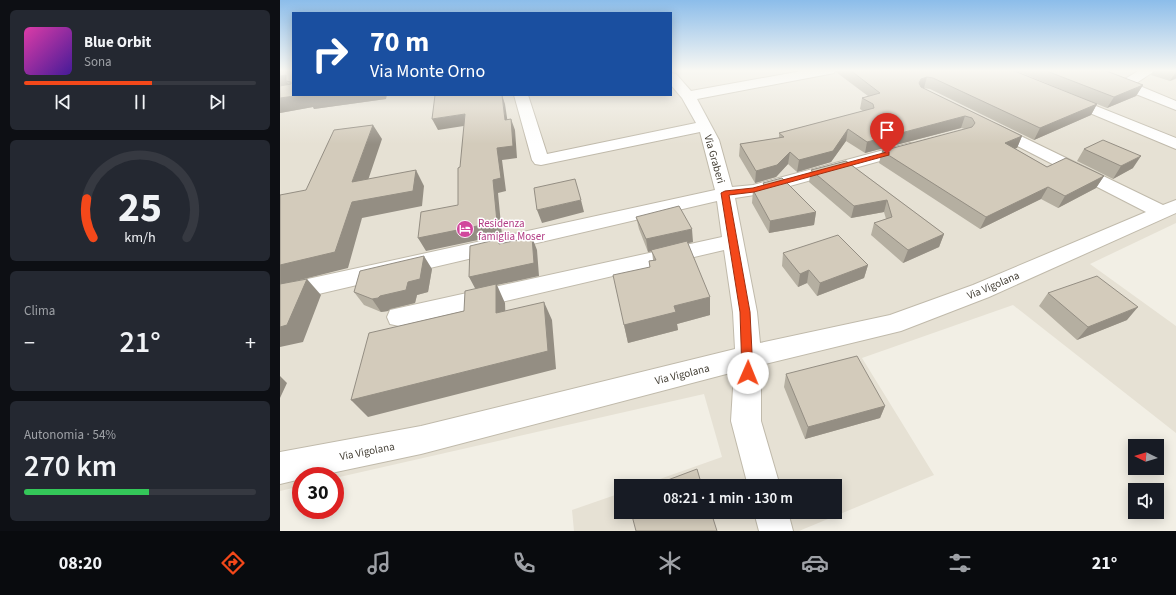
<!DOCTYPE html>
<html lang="it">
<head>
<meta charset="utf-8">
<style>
  :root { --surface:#171b24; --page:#242831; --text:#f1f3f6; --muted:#9ea1a6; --line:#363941; --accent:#f4481a }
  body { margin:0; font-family:"Source Sans 3",sans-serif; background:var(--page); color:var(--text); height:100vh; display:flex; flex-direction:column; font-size:15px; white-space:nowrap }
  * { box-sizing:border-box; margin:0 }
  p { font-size:13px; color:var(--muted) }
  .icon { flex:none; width:22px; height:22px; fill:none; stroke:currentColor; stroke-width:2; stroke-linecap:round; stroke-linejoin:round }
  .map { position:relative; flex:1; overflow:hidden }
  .details { display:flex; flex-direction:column; gap:10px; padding:10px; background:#0d0f14; width:280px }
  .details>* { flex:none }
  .banner { position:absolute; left:12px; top:12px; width:380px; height:84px; border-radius:0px; box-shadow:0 2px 10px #0003; background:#1a4fa0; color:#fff; overflow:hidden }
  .needle { width:26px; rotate:275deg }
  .tools { position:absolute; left:848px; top:439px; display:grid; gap:8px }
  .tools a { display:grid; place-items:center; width:36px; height:36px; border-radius:0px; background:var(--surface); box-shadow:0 2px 10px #0003; font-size:20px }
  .speed { position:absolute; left:12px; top:467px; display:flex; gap:8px; font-size:20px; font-weight:700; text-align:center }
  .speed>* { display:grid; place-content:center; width:52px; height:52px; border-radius:50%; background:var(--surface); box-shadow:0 2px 10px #0003; line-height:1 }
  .speed .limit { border:6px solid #d22; background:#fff; color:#111 }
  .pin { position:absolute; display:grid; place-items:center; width:34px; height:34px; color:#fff; margin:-41px -17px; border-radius:50% 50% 50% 0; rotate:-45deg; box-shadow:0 0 4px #0007 }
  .pin .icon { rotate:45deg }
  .me { position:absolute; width:44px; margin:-22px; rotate:1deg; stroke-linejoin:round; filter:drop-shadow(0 0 3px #0008) }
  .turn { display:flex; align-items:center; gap:14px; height:84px; padding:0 12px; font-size:18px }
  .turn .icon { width:52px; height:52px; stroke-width:2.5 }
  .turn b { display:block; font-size:28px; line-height:34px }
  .big { font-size:30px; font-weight:600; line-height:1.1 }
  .details .card { flex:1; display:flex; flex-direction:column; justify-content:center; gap:6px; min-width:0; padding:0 14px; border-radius:6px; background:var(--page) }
  .details .dial { align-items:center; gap:0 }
  .dial svg { height:104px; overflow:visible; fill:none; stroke:var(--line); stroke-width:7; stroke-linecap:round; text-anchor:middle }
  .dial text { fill:var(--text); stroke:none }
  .song { display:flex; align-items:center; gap:12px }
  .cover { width:48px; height:48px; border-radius:6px; background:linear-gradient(135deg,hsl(320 70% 55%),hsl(260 70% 35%)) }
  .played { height:4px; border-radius:2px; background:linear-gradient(90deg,var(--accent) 55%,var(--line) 55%) }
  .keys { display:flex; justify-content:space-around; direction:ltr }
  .heat { display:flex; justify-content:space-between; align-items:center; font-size:22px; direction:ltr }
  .charge { height:6px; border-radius:3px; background:linear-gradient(90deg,#34c759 54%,var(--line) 0) }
  .trip { position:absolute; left:334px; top:479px; width:228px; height:40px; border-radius:0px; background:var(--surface); box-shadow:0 2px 10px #0003; font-weight:600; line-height:40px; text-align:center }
  .tab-bar { display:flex; height:64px; justify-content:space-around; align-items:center; background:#090b0e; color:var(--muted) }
  .tab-bar .icon { width:28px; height:28px }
  .tab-bar .current { color:var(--accent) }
  .tab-bar b { font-size:18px; color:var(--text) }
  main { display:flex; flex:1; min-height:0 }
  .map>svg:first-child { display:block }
  .residential { fill:#e6e1d4 }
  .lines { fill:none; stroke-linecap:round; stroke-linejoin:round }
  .minor-casing { stroke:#c0baab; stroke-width:2 }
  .minor { fill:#fff; fill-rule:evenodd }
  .wall { fill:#b5afa1 }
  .shaded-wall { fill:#948e83 }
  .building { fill:#d3cbbb; stroke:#948e83 }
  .route { fill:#f4481a; stroke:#9f2f11 }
  .labels { text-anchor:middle; stroke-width:3; stroke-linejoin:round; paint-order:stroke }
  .street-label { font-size:11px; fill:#443f35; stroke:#fff }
  .hotel-label { font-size:11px; fill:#b23c85; stroke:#fff; text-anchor:start }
</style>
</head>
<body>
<main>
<section class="details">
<div class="card">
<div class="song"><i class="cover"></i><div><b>Blue Orbit</b><p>Sona</p></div></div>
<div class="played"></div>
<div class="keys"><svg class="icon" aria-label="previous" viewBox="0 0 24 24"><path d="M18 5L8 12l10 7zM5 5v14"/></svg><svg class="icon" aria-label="pause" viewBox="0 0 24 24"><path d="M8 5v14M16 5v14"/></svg><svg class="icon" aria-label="next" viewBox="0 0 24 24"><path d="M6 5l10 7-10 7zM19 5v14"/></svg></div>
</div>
<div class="card dial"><svg viewBox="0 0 100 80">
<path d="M14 69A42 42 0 1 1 86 69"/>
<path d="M14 69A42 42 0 0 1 9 39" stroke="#f4481a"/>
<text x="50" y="56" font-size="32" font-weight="700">25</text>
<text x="50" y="72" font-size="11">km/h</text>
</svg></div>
<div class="card"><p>Clima</p>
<div class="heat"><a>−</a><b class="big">21°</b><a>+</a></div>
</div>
<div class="card"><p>Autonomia · 54%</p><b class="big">270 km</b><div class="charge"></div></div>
</section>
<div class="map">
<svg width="896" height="531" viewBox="0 0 896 531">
  <rect width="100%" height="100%" fill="#f2efe5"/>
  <path class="residential" d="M 0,70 L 13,95 L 391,95 L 391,70 L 896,70 L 896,223 L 810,264 L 896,326 L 896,433 L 733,305 L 582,358 L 654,475 L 519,531 L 294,531 L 292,510 L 341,493 L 341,512 L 555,512 L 555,486 L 360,486 L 442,457 L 424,394 L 55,478 L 55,476 L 21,476 L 21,486 L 0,491 Z"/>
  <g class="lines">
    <g class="minor-casing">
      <path id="minor" d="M 527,70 L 555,70 L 554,73 L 549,74 L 417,99 L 439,140 L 452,187 L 473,185 L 630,143 L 636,145 L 638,148 L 636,151 L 481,194 L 455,198 L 477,312 L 480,343 L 610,315 L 693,285 L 866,212 L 708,131 L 705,128 L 708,125 L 713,123 L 718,125 L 883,205 L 896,200 L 896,213 L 709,297 L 621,331 L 481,365 L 481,421 L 500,486 L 468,486 L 451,421 L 454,372 L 141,454 L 37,476 L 21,476 L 21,479 L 0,484 L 0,452 L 141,426 L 455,349 L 453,312 L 444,250 L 119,326 L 110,324 L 107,317 L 110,310 L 119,308 L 442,237 L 437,201 L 0,303 L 0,285 L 435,190 L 420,132 L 261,165 L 255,164 L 252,160 L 234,95 L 248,95 L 267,154 L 416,123 L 402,98 L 391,85 L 391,73 L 396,74 L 411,91 Z
        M 802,70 L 820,70 L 843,80 L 860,70 L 876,70 L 855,84 L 896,101 L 896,110 L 803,73 Z
        M 786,94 L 896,138 L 896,149 L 781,101 L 779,98 L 781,95 Z
        M 474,512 L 508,512 L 513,531 L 479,531 Z"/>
    </g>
    <use href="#minor" class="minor"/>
  </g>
  <path class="wall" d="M 0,70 L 106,99 L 34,109 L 33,107 L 0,113 Z
    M 556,70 L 732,70 L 812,102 L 734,70 L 824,70 L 863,85 L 856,96 L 827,108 L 817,104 L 811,115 L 754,140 L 650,89 L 643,88 L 742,136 L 737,148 L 734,148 L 767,167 L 824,176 L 816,188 L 778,208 L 761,199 L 700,229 L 599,163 L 602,151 L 685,129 L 681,128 L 585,153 L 566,141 L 551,162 L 517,172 L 508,164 L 496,177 L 475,183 L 459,156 L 460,144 L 499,138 L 499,133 L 583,111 L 580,109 L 582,98 L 588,96 L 556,72 Z
    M 874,70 L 896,70 L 896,79 L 890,81 L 871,75 Z
    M 804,149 L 853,168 L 833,179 L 797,161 Z
    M 566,161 L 664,234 L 659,247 L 623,263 L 591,235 L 594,223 L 606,219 L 604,212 L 571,218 L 529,182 L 531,170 Z
    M 483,183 L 536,212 L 534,225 L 489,233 L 472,203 L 473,190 L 483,188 Z
    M 356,217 L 413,242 L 408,243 L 430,315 L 397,324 L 398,330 L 348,343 L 344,325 L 370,267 L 369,261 L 373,260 L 372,251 L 368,252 L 359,229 Z
    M 503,253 L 588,265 L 584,278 L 537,296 L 527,283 L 518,287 L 502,266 Z
    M 152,269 L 148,292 L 137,295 L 135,303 L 110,309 L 108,311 L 101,312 L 84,305 L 74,292 Z
    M 768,293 L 847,320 L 797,340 L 759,306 Z
    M 506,374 L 605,406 L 600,418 L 525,439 L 504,387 Z"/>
  <path class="shaded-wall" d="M 896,72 L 896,78 L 890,81 Z
    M 6,75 L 6,81 L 11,88 L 0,90 L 0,76 Z
    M 647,77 L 644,88 L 638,89 L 639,83 L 641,79 Z
    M 863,85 L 856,96 L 827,108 L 834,97 Z
    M 22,95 L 107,95 L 106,99 L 34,109 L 33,107 L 0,113 L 0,98 Z
    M 222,95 L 225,104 L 229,131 L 225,120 Z
    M 817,104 L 811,115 L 754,140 L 760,128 Z
    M 185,114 L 190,125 L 158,130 L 152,119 Z
    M 685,116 L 681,128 L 585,153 L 587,142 Z
    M 231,119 L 235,130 L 237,158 L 222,160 L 226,191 L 218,193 L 222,235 L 146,251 L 138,238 L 213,180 L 217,148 Z
    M 93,125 L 102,139 L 82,198 L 72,182 Z
    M 568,129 L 566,141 L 551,162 L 517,172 L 519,160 Z
    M 742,136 L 737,148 L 720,155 L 725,143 Z
    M 510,152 L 508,164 L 496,177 L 475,183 L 476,171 Z
    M 861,156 L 853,168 L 833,179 L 841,166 Z
    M 136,170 L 144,186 L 142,206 L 82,218 L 68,268 L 0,285 L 0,265 L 72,202 Z
    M 824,176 L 816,188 L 778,208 L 785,196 Z
    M 768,187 L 761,199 L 700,229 L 706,217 Z
    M 301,200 L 304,212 L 262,223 L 257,210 Z
    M 607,200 L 604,212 L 571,218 L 574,206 Z
    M 536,212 L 534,225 L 489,233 L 490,221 Z
    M 412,229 L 413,242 L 368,252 L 366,239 Z
    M 664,234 L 659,247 L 623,263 L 628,250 Z
    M 252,237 L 257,250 L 259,276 L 217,285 L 225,303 L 226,331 L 196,290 L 189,277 Z
    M 144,256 L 152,269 L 148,292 L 137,295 L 135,303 L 110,309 L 108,311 L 101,312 L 92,299 L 128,282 Z
    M 588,265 L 584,278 L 537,296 L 540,283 Z
    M 529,270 L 527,283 L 518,287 L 520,274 Z
    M 27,279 L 41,295 L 23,342 L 0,347 L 0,327 Z
    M 430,297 L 430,315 L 397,324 L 398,330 L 348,343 L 344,325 L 394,306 Z
    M 264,302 L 272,320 L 276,369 L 88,417 L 71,400 Z
    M 858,307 L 847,320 L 797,340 L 808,327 Z
    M 0,376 L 7,383 L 0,398 Z
    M 605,406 L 600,418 L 525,439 L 528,427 Z"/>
  <path class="building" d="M 0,70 L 13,70 L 13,95 L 22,95 L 0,98 L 0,86 L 11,84 L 11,82 L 6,81 L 6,75 L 0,76 Z
    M 570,70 L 732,70 L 817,104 L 760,128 L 653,78 L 647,77 L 641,79 L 639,83 L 641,87 L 742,136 L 725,143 L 767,167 L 786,158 L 824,176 L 785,196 L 768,187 L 706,217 L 602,151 L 692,127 L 695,123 L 692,118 L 685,116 L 587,142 L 568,129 L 553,151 L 519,160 L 510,152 L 497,165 L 476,171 L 460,144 L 504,137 L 499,133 L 594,108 L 593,104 L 582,98 L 600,93 Z
    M 764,70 L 824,70 L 863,85 L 834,97 Z
    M 27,95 L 35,95 L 26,96 Z
    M 155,95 L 222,95 L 225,120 L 231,119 L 233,146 L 217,148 L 221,178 L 213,180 L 217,222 L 138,238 L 141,212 L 178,205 L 178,168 L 180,167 L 185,114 L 152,119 Z
    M 93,125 L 72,182 L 136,170 L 133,191 L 72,202 L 55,252 L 0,265 L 0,195 L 26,190 L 54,130 Z
    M 823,140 L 861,156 L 841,166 L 804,149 Z
    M 566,161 L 664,234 L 628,250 L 594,223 L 612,217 L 607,200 L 574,206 L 531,170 Z
    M 502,178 L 536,212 L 490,221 L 473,190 L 486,188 L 483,183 Z
    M 295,179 L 301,200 L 257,210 L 254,188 Z
    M 399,206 L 412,229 L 366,239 L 356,217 Z
    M 558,235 L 588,265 L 540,283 L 529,270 L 520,274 L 503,253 Z
    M 252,237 L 254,263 L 189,277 L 190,246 L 219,239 L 219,244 Z
    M 407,241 L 430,297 L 394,306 L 396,312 L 344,325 L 333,275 L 370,267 L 369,261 L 376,260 L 371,250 Z
    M 144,256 L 140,279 L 128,282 L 126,290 L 100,296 L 98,298 L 92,299 L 74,292 L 80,271 Z
    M 817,276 L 858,307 L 808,327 L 768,293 Z
    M 27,279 L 7,325 L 0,327 L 0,284 Z
    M 216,284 L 216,313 L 264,302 L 268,351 L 71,400 L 89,333 L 184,311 L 185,291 Z
    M 577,356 L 605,406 L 528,427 L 506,374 Z
    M 417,469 L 422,486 L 372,486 Z
    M 351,512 L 431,512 L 437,531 L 356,531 Z"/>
  <linearGradient id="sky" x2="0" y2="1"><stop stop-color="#8cbdea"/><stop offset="0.49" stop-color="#f9f8f3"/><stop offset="1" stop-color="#f9f8f3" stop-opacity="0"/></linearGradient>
  <rect width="896" height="144" fill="url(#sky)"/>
  <path class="route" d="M 607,152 L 609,152 L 609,155 L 474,192 L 449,195 L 470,312 L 473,373 L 471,377 L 468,378 L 464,377 L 462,373 L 460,312 L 441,193 L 445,191 L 473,188 Z"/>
  <defs>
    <g id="hotel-disc" transform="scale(0.9)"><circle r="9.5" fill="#d1479c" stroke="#fff"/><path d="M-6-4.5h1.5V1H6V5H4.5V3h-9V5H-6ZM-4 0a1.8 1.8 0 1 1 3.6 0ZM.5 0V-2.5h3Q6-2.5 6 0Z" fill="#fff"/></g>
  </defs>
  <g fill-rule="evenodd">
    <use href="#hotel-disc" x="185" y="229"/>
  </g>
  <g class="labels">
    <g class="street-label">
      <text transform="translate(435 159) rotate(74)" y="4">Via Graberi</text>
      <text transform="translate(713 285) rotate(-23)" y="4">Via Vigolana</text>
      <text transform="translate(402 374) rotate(-14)" y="4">Via Vigolana</text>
      <text transform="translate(87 451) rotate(-11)" y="4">Via Vigolana</text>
    </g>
    <g class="hotel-label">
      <text x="198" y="227">Residenza<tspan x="198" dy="13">famiglia Moser</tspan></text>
    </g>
  </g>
</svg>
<div class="tools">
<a><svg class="needle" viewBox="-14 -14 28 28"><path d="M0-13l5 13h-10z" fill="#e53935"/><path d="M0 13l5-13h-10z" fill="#9ea1a6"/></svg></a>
<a><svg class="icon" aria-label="sound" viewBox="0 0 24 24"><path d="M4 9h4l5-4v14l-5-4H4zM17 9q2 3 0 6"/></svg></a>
</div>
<div class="speed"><div class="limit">30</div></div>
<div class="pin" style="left:607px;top:154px;background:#d93025"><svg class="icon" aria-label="arrive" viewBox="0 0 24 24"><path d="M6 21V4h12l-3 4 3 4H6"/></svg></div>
<svg class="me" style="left:468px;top:373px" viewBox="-20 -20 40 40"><circle r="19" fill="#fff"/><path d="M0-13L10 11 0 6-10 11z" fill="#f4481a"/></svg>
<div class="trip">08:21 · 1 min · 130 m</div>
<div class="banner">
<div class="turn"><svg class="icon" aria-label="right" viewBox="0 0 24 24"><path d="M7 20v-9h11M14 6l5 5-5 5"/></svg><div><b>70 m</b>Via Monte Orno</div></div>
</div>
</div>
</main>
<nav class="tab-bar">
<b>08:20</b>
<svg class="icon current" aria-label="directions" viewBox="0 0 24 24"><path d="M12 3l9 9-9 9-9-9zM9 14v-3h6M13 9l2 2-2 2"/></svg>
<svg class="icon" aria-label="music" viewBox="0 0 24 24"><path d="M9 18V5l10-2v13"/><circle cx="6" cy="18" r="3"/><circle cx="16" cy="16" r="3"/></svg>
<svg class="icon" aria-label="phone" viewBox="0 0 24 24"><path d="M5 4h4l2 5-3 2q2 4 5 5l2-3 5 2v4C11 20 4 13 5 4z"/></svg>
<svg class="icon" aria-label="climate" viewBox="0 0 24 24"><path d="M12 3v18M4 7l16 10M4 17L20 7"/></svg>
<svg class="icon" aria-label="car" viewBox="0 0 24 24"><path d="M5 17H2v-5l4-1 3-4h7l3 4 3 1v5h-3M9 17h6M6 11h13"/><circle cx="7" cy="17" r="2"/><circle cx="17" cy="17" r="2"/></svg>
<svg class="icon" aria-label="filters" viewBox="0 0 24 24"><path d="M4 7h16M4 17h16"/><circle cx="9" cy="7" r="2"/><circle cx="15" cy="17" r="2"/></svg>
<b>21°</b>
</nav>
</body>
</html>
